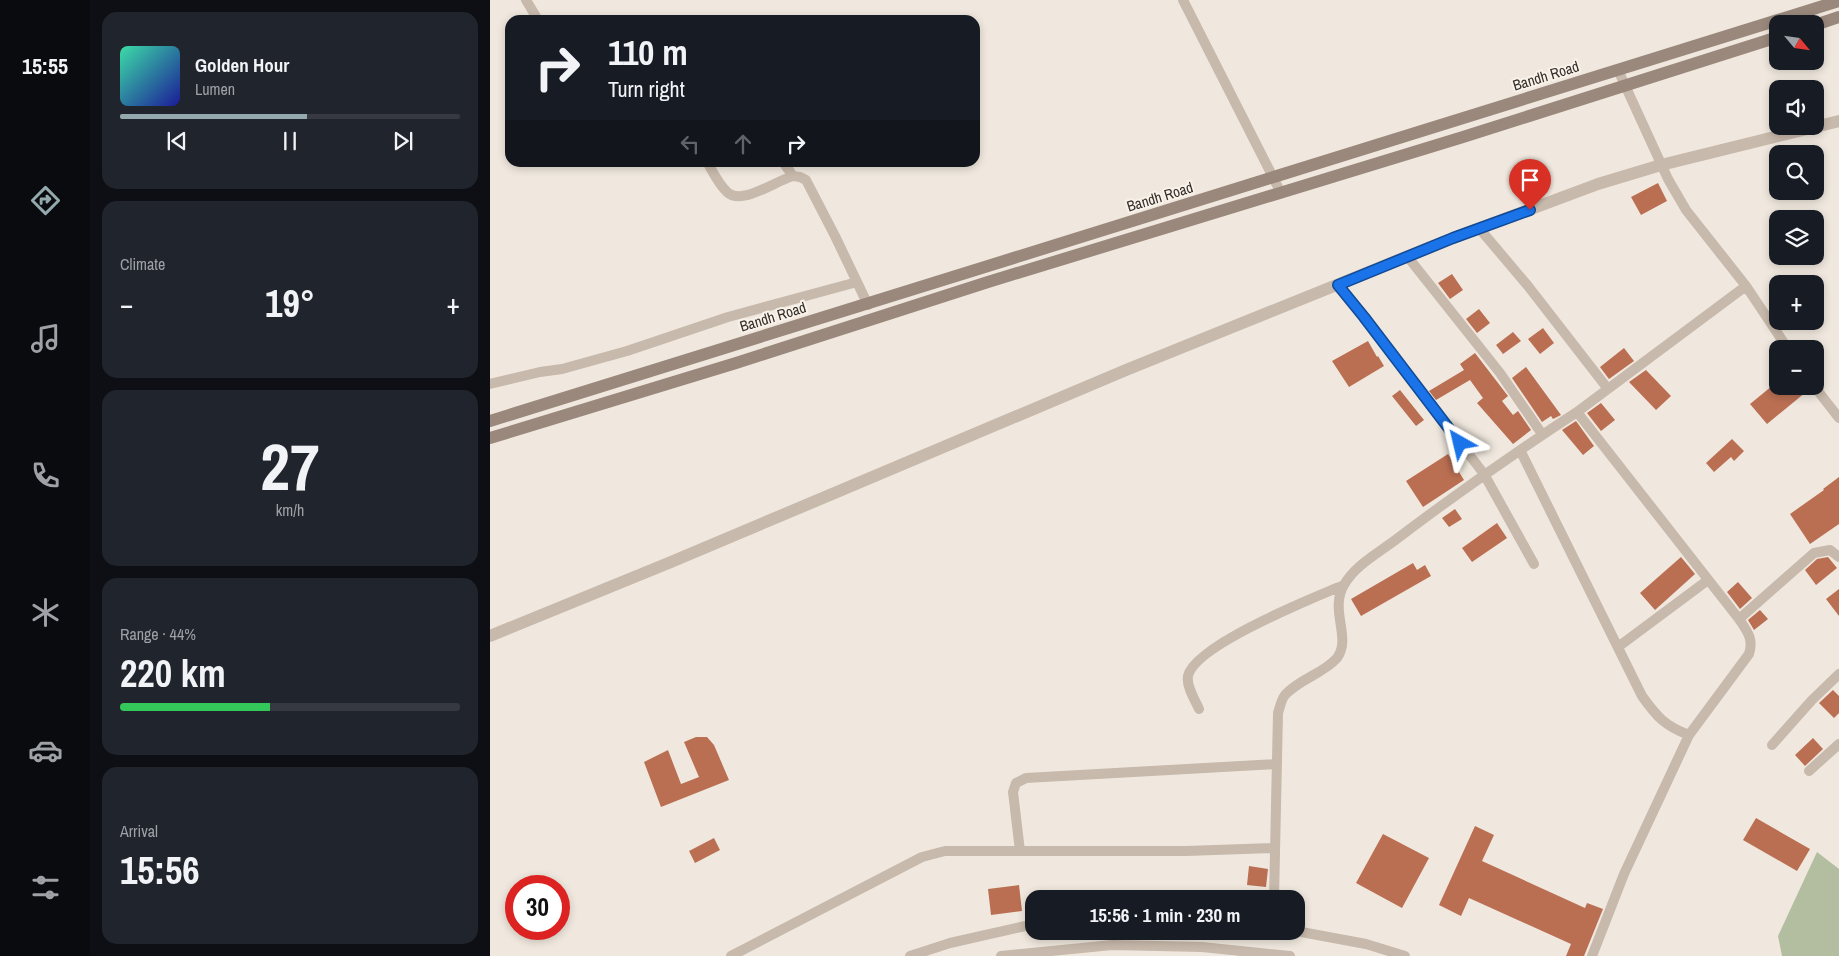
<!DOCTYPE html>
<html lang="en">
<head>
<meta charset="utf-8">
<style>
  :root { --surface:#171b24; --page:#20242c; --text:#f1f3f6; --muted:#9ea1a6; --line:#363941; --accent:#94a9ad }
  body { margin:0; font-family:"Archivo Narrow",sans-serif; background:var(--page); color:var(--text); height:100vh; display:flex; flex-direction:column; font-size:19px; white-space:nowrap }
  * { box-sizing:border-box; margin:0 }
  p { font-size:16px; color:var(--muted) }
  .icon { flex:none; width:28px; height:28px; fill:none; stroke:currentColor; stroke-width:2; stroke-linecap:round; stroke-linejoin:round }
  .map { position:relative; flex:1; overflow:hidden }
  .sheet { display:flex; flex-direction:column; gap:12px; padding:12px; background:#0d0f14; width:400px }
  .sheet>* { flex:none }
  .guide { position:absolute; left:15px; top:15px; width:475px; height:152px; border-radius:15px; box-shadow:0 2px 8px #0003; background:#171b24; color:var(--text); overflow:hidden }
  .needle { width:32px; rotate:119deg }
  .controls { position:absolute; left:1279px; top:15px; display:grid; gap:10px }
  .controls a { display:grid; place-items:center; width:55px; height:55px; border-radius:10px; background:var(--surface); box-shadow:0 2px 8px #0003; font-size:25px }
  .speed { position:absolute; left:15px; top:875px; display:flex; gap:10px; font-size:25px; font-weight:700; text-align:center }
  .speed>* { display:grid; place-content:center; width:65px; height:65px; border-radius:50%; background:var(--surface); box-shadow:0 2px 8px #0003; line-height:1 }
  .speed .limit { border:8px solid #d22; background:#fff; color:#111 }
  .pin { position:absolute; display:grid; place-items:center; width:42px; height:42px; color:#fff; margin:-51px -21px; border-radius:50% 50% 50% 0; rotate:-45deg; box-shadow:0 0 5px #0007 }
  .pin .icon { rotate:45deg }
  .me { position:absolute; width:55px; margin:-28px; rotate:323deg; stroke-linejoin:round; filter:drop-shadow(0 0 4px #0008) }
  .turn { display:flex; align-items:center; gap:18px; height:105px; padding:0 20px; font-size:22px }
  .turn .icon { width:65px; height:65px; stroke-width:2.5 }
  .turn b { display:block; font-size:35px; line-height:42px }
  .lanes { display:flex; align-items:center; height:48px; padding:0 20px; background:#0003; justify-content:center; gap:25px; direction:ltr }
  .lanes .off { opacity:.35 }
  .big { font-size:38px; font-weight:800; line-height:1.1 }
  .sheet .widget { flex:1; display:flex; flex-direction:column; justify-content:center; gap:8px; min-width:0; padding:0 18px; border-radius:15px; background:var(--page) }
  .sheet .dial { align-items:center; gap:0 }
  .dial b { font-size:65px; line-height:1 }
  .song { display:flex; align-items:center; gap:15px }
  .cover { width:60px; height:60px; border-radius:8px; background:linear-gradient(135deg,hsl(160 70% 55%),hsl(240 70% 35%)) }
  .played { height:5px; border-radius:2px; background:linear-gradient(90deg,var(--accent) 55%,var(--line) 55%) }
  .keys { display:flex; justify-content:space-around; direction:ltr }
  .heat { display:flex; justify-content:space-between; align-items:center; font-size:28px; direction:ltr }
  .charge { height:8px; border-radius:4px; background:linear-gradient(90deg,#34c759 44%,var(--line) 0) }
  .trip { position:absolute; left:535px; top:890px; width:280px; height:50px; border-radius:15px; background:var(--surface); box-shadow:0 2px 8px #0003; font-weight:800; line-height:50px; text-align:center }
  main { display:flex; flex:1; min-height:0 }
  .menu { display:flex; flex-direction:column; width:90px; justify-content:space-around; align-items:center; background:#090b0e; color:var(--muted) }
  .menu .icon { width:35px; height:35px }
  .menu .active { color:var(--accent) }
  .menu b { font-size:22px; color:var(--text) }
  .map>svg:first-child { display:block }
  .green { fill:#b2be9f }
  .building { fill:#ba6f52 }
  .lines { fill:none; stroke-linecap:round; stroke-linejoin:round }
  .minor { stroke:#c7b9ab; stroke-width:10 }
  .tertiary { stroke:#c7b9ab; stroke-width:12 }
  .secondary { stroke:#9a887c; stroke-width:12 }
  .route-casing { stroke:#114b97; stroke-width:12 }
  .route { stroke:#1a73e8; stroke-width:9 }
  .labels { text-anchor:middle; stroke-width:4; stroke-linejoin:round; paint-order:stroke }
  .street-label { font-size:15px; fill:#352e29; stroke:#f8f2ea }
</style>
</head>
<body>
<main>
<nav class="menu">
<b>15:55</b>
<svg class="icon active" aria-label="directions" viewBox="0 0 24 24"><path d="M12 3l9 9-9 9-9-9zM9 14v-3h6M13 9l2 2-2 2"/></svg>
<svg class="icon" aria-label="music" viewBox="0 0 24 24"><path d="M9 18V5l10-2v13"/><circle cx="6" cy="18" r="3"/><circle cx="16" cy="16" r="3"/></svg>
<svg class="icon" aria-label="phone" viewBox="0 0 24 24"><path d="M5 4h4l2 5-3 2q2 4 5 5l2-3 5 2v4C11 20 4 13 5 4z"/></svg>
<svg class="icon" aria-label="climate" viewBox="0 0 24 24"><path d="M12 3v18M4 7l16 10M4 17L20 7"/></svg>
<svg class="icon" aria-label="car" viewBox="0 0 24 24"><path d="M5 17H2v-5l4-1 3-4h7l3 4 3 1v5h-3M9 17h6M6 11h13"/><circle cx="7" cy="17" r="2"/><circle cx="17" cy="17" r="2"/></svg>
<svg class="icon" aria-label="filters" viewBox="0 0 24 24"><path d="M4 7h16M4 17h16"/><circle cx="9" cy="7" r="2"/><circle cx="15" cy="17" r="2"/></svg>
</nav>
<section class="sheet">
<div class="widget">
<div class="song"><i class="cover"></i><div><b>Golden Hour</b><p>Lumen</p></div></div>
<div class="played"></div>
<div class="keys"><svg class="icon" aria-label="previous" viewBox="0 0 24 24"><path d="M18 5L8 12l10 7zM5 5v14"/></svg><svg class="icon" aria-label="pause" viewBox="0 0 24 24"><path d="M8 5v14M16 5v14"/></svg><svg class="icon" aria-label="next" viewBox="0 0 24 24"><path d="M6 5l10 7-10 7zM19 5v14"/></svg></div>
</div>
<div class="widget"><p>Climate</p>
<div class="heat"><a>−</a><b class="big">19°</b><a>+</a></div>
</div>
<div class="widget dial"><b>27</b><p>km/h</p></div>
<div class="widget"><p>Range · 44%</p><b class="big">220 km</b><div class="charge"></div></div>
<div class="widget"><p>Arrival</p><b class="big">15:56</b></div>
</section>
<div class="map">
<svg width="1349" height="956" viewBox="0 0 1349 956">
  <rect width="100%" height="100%" fill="#f0e8de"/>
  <path class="green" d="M 1327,852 L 1349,869 L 1349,956 L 1292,956 L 1288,936 Z"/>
  <path class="building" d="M 1168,183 L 1177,201 L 1151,215 L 1141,197 Z
    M 962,274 L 973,290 L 960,299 L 948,283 Z
    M 989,309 L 1000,323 L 987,333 L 976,319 Z
    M 1053,328 L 1064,343 L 1050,354 L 1038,339 Z
    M 1023,332 L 1031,341 L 1013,354 L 1006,345 Z
    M 878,341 L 887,357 L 888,356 L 894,366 L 859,387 L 842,361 Z
    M 1134,348 L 1144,361 L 1119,379 L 1110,367 Z
    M 985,353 L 1018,396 L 1012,401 L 1023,415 L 1028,411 L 1041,430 L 1023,444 L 987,403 L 993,398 L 980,380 L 946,400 L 939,391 L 974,370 L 970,364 Z
    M 1036,367 L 1071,415 L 1063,419 L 1061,416 L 1052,422 L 1022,378 Z
    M 1156,370 L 1181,396 L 1166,410 L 1139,382 Z
    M 1282,386 L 1312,386 L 1316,392 L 1277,424 L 1260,404 Z
    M 910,390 L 934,420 L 926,426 L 902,396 Z
    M 1111,403 L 1125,420 L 1111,431 L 1097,413 Z
    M 1086,421 L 1104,446 L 1093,455 L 1072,430 Z
    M 1242,439 L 1254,451 L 1244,461 L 1241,457 L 1224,472 L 1216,463 Z
    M 958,454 L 974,480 L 933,507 L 916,481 Z
    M 1349,477 L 1349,524 L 1320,544 L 1300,514 L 1334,490 L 1333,489 Z
    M 965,509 L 972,519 L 959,527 L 952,518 Z
    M 1007,523 L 1017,538 L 982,562 L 972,548 Z
    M 1191,557 L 1205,574 L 1165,610 L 1150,593 Z
    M 1338,557 L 1347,568 L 1326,585 L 1315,570 L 1327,559 Z
    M 923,563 L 927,570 L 935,565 L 941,576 L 871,616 L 861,599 Z
    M 1248,582 L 1262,598 L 1250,609 L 1237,592 Z
    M 1349,589 L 1349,616 L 1336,599 Z
    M 1270,610 L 1278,619 L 1264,630 L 1258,620 Z
    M 1343,690 L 1349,696 L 1349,713 L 1344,718 L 1329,703 Z
    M 206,737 L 217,737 L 224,745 L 239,780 L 171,807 L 154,762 L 178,750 L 191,784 L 209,777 L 194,742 Z
    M 1323,738 L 1333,749 L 1315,766 L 1305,755 Z
    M 1266,818 L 1320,849 L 1307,871 L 1253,840 Z
    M 985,826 L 1004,835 L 992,861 L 1095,908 L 1097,903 L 1113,909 L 1094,956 L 1076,956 L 1081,944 L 979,898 L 971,916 L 949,905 Z
    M 893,834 L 939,858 L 912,908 L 866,883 Z
    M 224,838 L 230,850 L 205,863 L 199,851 Z
    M 759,866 L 778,869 L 776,887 L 757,885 Z
    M 529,885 L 532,911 L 501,915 L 498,889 Z"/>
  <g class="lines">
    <path class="minor" d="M 36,0 L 48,20
      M 693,0 L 791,193
      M 217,162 C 223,172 229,185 237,192 C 252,206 285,181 303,176 L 310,177 L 316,180 L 345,236 L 378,305
      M 293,162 L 303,176
      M 989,228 L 1038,286 L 1118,389
      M 917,256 L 1010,373 L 1052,434
      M 848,285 L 874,317 L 994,474 L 1044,564
      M 1256,286 L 1298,349
      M 0,384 L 50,372 L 72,369 L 137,351 L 238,317 L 367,282
      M 1324,386 L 1349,418
      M 1030,450 L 1152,696 C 1167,717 1175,726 1199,735
      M 1249,619 L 1324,553 L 1340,550 L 1349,557
      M 1128,647 L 1218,580
      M 709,709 C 705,700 696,686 698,676 C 705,645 823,598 854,585
      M 1282,745 L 1322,700 L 1349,674
      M 1319,771 L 1349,744
      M 530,851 L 523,792 L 526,783 L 536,778 L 786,764
      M 784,899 L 788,713 C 790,707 791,700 795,695 C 809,679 833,674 847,658 C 862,638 839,610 854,585 C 865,565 890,552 908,538 C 966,494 1026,452 1087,412
      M 806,931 L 876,944 L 915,956
      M 241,956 L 432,857 L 455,851 L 696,851 L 784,848
      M 420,956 L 460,943 L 544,924
      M 511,956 L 622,945 L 712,947 L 800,956
      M 1102,956 L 1134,874 L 1199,735 L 1259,654 C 1264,639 1257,631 1249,619 L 1087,412 L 1256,286 L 1196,210 L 1178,179 L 1128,70"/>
    <path class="tertiary" d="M 0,636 L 181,562 L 636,370 L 963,238 L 1108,184 L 1171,165 L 1349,121"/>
    <path class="secondary" d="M 1325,25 L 1349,17
      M 0,421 L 1349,1
      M 0,438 L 246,363 L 498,282 L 973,137 L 1288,37"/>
  </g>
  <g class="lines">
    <g class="route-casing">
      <path id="route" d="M 970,443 L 874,317 L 848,285 L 963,238 L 1040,210"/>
    </g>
    <use href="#route" class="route"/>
  </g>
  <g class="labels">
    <g class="street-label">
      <text transform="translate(1056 76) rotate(-17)" y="5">Bandh Road</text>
      <text transform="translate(670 197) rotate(-17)" y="5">Bandh Road</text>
      <text transform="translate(283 317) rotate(-17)" y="5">Bandh Road</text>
    </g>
  </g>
</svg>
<div class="controls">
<a><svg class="needle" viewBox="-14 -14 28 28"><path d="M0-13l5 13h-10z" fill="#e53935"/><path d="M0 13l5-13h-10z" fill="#9ea1a6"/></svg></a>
<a><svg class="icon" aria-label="sound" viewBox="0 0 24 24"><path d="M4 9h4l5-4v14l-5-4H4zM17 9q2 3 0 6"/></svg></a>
<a><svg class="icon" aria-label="search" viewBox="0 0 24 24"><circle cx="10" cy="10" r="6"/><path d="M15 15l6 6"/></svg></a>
<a><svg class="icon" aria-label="layers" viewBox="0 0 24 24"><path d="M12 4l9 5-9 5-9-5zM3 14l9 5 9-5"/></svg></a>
<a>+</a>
<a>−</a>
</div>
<div class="speed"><div class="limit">30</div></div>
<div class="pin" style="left:1040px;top:210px;background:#d93025"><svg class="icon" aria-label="arrive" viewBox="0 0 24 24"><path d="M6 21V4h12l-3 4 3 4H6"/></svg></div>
<svg class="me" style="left:970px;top:443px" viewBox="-20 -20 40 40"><path d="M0-17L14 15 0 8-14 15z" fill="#1a73e8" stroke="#fff" stroke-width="4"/></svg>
<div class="trip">15:56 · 1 min · 230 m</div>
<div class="guide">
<div class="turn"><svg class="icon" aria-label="right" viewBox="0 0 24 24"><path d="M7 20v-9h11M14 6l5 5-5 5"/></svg><div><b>110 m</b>Turn right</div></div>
<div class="lanes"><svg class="icon off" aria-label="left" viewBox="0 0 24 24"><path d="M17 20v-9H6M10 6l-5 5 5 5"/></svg><svg class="icon off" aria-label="ahead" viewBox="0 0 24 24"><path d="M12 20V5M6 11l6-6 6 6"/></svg><svg class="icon" aria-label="right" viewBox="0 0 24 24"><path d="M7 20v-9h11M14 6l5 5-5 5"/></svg></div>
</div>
</div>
</main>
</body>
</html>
